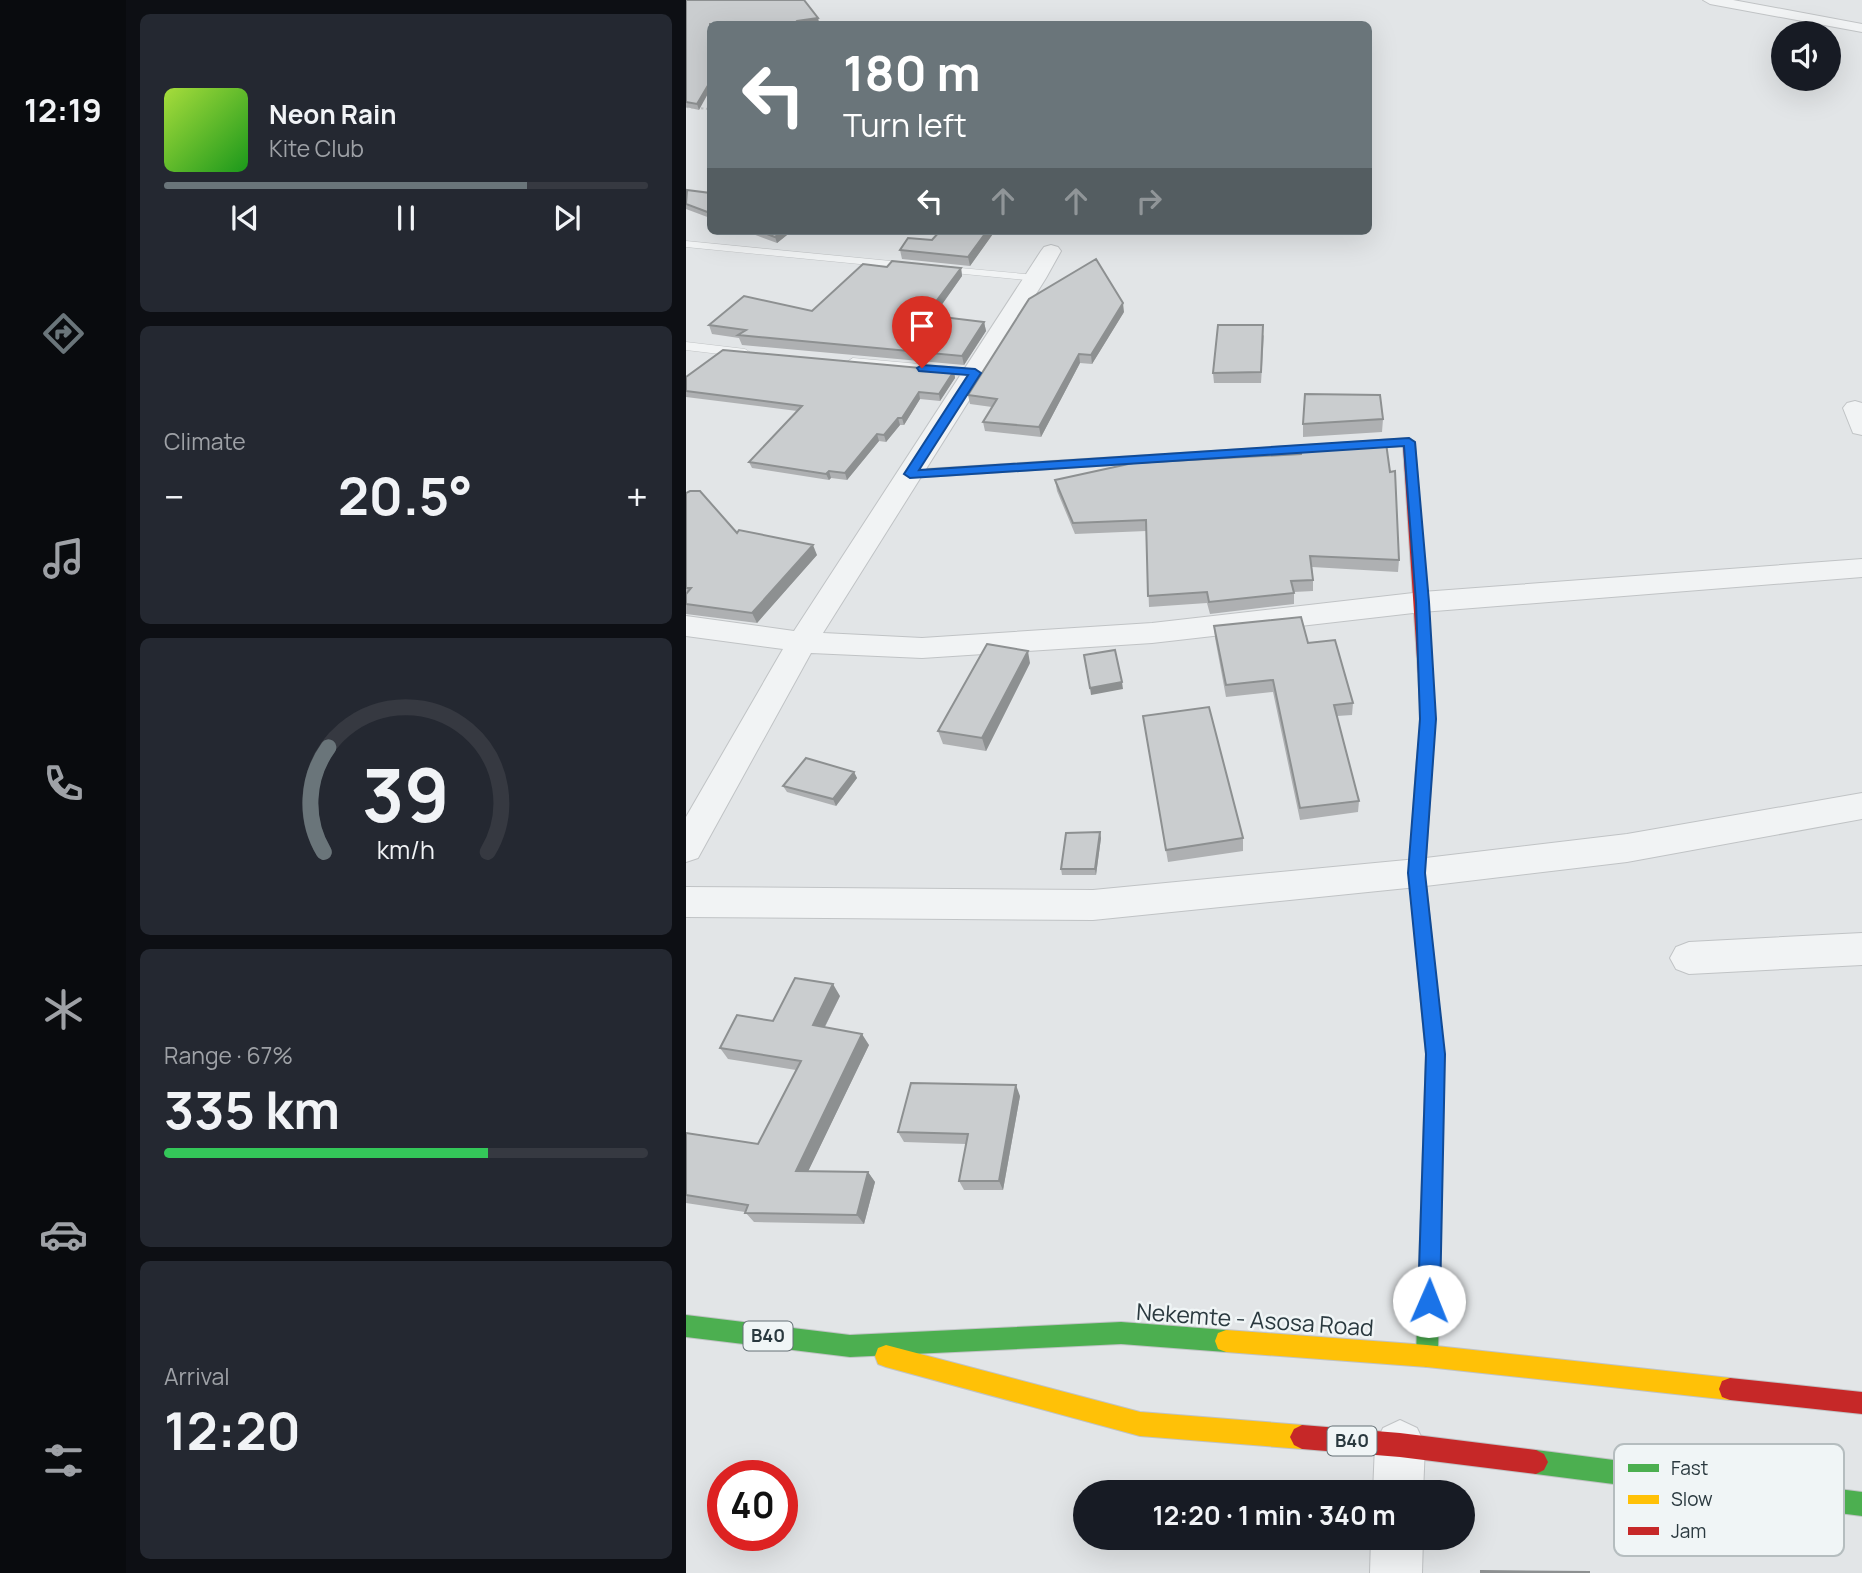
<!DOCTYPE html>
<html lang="en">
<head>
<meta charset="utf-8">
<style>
  :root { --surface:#171b24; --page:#242831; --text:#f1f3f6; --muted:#9ea1a6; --line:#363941; --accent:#6a757a }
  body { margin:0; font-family:Manrope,sans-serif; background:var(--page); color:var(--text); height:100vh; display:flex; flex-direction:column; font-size:26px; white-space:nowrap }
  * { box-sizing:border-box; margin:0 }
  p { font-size:23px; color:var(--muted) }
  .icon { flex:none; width:38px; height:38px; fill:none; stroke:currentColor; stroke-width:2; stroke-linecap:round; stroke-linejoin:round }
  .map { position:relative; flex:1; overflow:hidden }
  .panel { display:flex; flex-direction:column; gap:14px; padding:14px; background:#0d0f14; width:560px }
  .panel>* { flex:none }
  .banner { position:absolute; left:21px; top:21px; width:665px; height:214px; border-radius:10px; box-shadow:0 7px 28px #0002; background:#6a757a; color:#fff; overflow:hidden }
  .controls { position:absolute; left:1085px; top:21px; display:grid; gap:14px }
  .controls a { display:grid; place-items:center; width:70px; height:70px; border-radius:50%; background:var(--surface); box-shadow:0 7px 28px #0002; font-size:35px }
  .speed { position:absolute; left:21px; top:1460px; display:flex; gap:14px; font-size:35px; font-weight:700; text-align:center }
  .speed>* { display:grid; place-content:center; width:91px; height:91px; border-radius:50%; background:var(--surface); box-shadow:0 7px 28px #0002; line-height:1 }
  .speed .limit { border:10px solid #d22; background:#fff; color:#111 }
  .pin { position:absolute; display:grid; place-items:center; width:60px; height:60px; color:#fff; margin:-72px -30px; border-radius:50% 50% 50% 0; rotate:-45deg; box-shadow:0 0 7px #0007 }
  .pin .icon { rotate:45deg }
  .me { position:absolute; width:77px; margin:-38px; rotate:1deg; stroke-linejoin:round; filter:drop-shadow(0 0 5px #0008) }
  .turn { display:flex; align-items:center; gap:24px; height:147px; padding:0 21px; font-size:32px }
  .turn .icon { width:91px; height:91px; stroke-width:2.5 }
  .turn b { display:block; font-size:49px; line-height:60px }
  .lanes { display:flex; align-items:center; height:66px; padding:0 21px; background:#0003; justify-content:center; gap:35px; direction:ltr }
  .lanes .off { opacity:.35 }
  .big { font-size:52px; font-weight:700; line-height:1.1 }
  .panel .card { flex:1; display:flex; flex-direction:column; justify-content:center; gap:10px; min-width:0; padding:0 24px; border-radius:10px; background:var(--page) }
  .panel .dial { align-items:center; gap:0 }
  .dial svg { height:182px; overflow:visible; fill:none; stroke:var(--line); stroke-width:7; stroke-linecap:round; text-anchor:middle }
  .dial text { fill:var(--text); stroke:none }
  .song { display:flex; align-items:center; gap:21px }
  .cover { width:84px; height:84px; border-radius:10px; background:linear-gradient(135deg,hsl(80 70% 55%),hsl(120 70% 35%)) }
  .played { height:7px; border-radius:4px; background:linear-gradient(90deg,var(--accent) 75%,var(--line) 75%) }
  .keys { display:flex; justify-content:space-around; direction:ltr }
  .heat { display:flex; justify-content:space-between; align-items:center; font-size:38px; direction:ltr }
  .charge { height:10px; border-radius:5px; background:linear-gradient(90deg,#34c759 67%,var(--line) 0) }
  .trip { position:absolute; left:387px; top:1480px; width:402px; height:70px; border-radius:35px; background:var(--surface); box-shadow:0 7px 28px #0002; font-weight:700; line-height:70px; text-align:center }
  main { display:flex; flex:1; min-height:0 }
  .menu { display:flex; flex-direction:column; width:126px; justify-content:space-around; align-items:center; background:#090b0e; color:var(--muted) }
  .menu .icon { width:49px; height:49px }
  .menu .selected { color:var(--accent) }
  .menu b { font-size:32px; color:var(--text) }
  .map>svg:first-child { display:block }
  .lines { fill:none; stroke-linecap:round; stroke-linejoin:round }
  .lane-casing { stroke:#c0c3c5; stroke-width:1 }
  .street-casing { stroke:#c0c3c5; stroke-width:2 }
  .fast-casing { stroke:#c0c3c5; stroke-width:2 }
  .slow-casing { stroke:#c0c3c5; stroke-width:2 }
  .jam-casing { stroke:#c0c3c5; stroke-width:2 }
  .path { stroke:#c2c5c7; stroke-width:2; stroke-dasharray:2.5 2.5; stroke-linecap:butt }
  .lane { fill:#f1f3f4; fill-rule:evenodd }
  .street { fill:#f1f3f4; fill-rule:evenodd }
  .fast { fill:#4caf50; fill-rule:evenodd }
  .slow { fill:#ffc107; fill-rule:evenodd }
  .jam { fill:#c62828; fill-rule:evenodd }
  .wall { fill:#aeb0b2 }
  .shaded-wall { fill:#8d9091 }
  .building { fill:#cacdcf; stroke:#8d9091; stroke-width:2 }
  .route { fill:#1a73e8; stroke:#114b97; stroke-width:2 }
  .labels { text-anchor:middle; stroke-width:5; stroke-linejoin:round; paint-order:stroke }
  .shield { fill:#f0f5f6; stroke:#657176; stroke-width:2 }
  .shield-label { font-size:18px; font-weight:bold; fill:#2a393f }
  .near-street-label { font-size:23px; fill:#2a393f; stroke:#f0f5f6 }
  .key { fill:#f0f5f6; stroke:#b5bdbf; stroke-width:2 }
  .key-label { font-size:19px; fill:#2a393f }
</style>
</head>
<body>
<main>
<nav class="menu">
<b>12:19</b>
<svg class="icon selected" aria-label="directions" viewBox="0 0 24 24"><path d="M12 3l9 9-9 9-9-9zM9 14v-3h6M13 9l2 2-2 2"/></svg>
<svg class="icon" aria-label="music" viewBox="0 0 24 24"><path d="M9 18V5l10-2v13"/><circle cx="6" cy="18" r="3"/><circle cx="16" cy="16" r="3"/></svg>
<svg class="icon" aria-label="phone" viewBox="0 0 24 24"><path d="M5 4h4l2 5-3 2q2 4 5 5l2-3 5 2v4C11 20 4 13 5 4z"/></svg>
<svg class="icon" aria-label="climate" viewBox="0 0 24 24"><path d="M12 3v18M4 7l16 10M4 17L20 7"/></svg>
<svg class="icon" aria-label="car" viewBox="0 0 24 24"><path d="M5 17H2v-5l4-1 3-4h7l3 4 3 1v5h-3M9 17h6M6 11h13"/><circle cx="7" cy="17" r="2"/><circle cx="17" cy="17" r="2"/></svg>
<svg class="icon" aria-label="filters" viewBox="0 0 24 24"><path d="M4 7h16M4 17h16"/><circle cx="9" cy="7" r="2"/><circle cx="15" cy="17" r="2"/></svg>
</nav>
<section class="panel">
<div class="card">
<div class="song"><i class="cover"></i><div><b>Neon Rain</b><p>Kite Club</p></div></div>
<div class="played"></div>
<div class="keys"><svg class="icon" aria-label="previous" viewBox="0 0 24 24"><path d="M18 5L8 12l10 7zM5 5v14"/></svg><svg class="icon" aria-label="pause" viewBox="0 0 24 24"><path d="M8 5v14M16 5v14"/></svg><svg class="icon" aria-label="next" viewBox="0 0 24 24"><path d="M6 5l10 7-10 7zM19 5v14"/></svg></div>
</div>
<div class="card"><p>Climate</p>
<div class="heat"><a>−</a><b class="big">20.5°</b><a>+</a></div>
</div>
<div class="card dial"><svg viewBox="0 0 100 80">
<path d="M14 69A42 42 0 1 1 86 69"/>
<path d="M14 69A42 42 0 0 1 16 23" stroke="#6a757a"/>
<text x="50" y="56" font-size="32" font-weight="700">39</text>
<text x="50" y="72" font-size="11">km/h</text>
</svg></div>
<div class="card"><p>Range · 67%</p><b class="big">335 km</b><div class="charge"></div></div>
<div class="card"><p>Arrival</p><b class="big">12:20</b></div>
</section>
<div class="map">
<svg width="1176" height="1573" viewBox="0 0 1176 1573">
  <rect width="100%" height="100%" fill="#e2e5e7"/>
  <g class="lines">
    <g class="lane-casing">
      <path id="lane" d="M 0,241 L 225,263 L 230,266 L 225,269 L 0,247 Z
        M 252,266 L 350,275 L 355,278 L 350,281 L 248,271 L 247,269 Z
        M 0,342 L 59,349 L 65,353 L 59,357 L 0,350 Z
        M 167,358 L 289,369 L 295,373 L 289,377 L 163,365 L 161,362 Z"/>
    </g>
    <g class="street-casing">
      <path id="street" d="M 1017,0 L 1047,0 L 1176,24 L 1176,32 L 1024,4 Z
        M 365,245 L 372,247 L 375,251 L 360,278 L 137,633 L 236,638 L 466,623 L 736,592 L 1176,559 L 1176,577 L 736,612 L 466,643 L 236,658 L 125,653 L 12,858 L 0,862 L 0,817 L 97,649 L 0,636 L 0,616 L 108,631 L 355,251 L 358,247 Z
        M 1169,401 L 1176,403 L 1176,435 L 1167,433 L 1157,408 L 1161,403 Z
        M 1176,793 L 1176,819 L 941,862 L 731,887 L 407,920 L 0,917 L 0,887 L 407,890 L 731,859 L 941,834 Z
        M 1176,933 L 1176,965 L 1003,974 L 990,969 L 984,958 L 990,947 L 1003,942 Z
        M 714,1420 L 731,1428 L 739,1445 L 737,1493 L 687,1493 L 689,1445 L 697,1428 Z
        M 685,1538 L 737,1538 L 736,1573 L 684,1573 Z"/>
    </g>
    <g class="fast-casing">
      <path id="fast" d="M 747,1028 L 754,1030 L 758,1054 L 752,1356 L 749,1364 L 741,1367 L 733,1364 L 730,1356 L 740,1054 L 738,1036 L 740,1030 Z
        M 0,1315 L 164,1335 L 435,1322 L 540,1330 L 548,1333 L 551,1341 L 548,1349 L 540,1352 L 435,1344 L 164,1357 L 0,1337 Z
        M 850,1450 L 1176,1492 L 1176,1516 L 850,1474 L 842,1470 L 838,1462 L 842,1454 Z"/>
    </g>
    <g class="slow-casing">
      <path id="slow" d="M 637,444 L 643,448 L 641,451 L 224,478 L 218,474 L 224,470 Z
        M 738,762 L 746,768 L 739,873 L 756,1036 L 754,1042 L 747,1044 L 740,1042 L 738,1036 L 723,873 L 730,768 Z
        M 540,1330 L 741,1345 L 1044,1378 L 1052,1381 L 1055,1389 L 1052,1397 L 1044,1400 L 741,1367 L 540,1352 L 532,1349 L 529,1341 L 532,1333 Z
        M 200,1345 L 454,1412 L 616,1425 L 624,1429 L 628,1437 L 624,1445 L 616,1449 L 454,1436 L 200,1367 L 192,1364 L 189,1356 L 192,1348 Z"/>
    </g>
    <g class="jam-casing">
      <path id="jam" d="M 723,438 L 729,442 L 749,719 L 746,768 L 738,774 L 730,768 L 735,719 L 717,446 L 637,452 L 631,448 L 637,444 Z
        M 1044,1378 L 1176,1392 L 1176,1414 L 1044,1400 L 1036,1397 L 1033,1389 L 1036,1381 Z
        M 616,1425 L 714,1433 L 850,1450 L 858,1454 L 862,1462 L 858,1470 L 850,1474 L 714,1457 L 616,1449 L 608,1445 L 604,1437 L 608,1429 Z"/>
    </g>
    <path class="path" d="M 0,107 L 24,109"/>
    <use href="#lane" class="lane"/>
    <use href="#street" class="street"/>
    <use href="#fast" class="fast"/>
    <use href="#slow" class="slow"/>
    <use href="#jam" class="jam"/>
  </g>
  <path class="wall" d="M 0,0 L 132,18 L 133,23 L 24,24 L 13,110 L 0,107 Z
    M 0,193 L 24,193 L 24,218 L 0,209 Z
    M 59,231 L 106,231 L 91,243 Z
    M 309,231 L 284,266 L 216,259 L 214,250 L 246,240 Z
    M 201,267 L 275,268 L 276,276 L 248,316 L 298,322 L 300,331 L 278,365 L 56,345 L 53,338 L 26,334 L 23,325 L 126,311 Z
    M 438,312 L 406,364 L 394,363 L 355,437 L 299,431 L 297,422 L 306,407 L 284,404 L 282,395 Z
    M 578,335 L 575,383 L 528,383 L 527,373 Z
    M 268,371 L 269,378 L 254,401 L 234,399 L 218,425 L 214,425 L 200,442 L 193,441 L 161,480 L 145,478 L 143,480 L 66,468 L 63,462 L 111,411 L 0,397 L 0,377 Z
    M 697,419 L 696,432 L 617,437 L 617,424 Z
    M 369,480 L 713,560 L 712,572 L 626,567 L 627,580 L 627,591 L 608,592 L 608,604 L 524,614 L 521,603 L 463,607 L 460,531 L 389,534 L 371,491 Z
    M 0,493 L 51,533 L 131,555 L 71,623 L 0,614 Z
    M 528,626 L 622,643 L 667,703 L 666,715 L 651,716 L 673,801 L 672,812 L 614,820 L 587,692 L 540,697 L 529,638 Z
    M 344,663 L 300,751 L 257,744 L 252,731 Z
    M 457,716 L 557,838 L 557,851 L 482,862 Z
    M 168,772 L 171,778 L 150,806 L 101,792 L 97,786 Z
    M 415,838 L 410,875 L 376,875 L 375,869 Z
    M 154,996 L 139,1027 L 183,1045 L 122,1171 L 182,1172 L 189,1182 L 178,1224 L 68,1222 L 59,1212 L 0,1203 L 0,1133 L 72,1144 L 110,1070 L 42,1059 L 34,1048 L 87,1021 Z
    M 334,1096 L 317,1190 L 278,1190 L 273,1181 L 280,1144 L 218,1142 L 212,1132 Z"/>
  <path class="shaded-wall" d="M 132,18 L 133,23 L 119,24 L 108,24 L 111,21 Z
    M 24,82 L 24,90 L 13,110 L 11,104 Z
    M 96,231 L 106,231 L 91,243 L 89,237 Z
    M 301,231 L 309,231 L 284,266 L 282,257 Z
    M 275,268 L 276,276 L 242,324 L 240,315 Z
    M 437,303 L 438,312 L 406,364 L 405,355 Z
    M 298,322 L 300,331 L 278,365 L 276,356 Z
    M 393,354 L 394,363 L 355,437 L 353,427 Z
    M 268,371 L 269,378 L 254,401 L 253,394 Z
    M 233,392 L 234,399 L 218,425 L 216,418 Z
    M 212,418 L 214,425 L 200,442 L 198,435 Z
    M 191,434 L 193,441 L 161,480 L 159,473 Z
    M 143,471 L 145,478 L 143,480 L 140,474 Z
    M 127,545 L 131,555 L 71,623 L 66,613 Z
    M 342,651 L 344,663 L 300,751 L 296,738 Z
    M 436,682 L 437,689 L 405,695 L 404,688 Z
    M 168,772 L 171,778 L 150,806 L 147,799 Z
    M 414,832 L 415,838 L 410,875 L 409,869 Z
    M 147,984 L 154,996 L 134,1036 L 127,1025 Z
    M 176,1034 L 183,1045 L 118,1180 L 110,1171 Z
    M 330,1085 L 334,1096 L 317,1190 L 313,1181 Z
    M 182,1172 L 189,1182 L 178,1224 L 171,1215 Z"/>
  <path class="building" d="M 0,0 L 118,0 L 132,18 L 111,21 L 108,24 L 24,24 L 24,82 L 11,104 L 0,102 Z
    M 1,190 L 24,193 L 24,213 L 0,204 Z
    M 73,231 L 96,231 L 89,237 Z
    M 254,231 L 301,231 L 282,257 L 214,250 L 222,238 L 246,240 Z
    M 410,259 L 437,303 L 405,355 L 393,354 L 353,427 L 297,422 L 311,399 L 282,395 L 343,299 Z
    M 206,261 L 275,268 L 240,315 L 298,322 L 276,356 L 52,335 L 60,330 L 23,325 L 58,296 L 126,311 L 177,264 L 201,267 Z
    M 532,325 L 577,325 L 575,372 L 527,373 Z
    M 37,350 L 268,371 L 253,394 L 233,392 L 216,418 L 212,418 L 198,435 L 191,434 L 159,473 L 143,471 L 140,474 L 63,462 L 116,406 L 0,391 L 0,377 Z
    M 619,394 L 694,395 L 697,419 L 617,424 Z
    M 700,443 L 704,472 L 709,471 L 713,560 L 624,556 L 627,580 L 605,581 L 608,593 L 523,602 L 521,592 L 462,596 L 460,520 L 387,523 L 369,480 L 447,463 L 615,454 L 616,449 Z
    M 4,491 L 14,491 L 51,533 L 53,530 L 127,545 L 66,613 L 0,604 L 0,594 L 5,588 L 0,588 L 0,493 Z
    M 615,617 L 622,643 L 649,640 L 667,703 L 648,705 L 673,801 L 614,808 L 587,680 L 540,685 L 528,626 Z
    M 301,644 L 342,651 L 296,738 L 252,731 Z
    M 429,650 L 436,682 L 404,688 L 398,655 Z
    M 523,707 L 557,838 L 480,850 L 457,716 Z
    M 120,758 L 168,772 L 147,799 L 97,786 Z
    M 414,832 L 409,869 L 375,869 L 380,833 Z
    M 109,978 L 147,984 L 127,1025 L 176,1034 L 110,1171 L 182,1172 L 171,1215 L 59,1213 L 62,1205 L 0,1195 L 0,1133 L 72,1144 L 115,1061 L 34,1048 L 51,1015 L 87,1021 Z
    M 225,1083 L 330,1085 L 313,1181 L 273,1181 L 282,1134 L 212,1132 Z
    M 795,1571 L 903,1572 L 903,1573 L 795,1573 Z"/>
  <path class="route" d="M 236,365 L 289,369 L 295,373 L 233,470 L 723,438 L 729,442 L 743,602 L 750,719 L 739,873 L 759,1054 L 754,1301 L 750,1309 L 743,1312 L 735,1309 L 732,1301 L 740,1054 L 722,873 L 734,719 L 730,602 L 718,446 L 224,478 L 218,474 L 282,375 L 233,371 L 231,368 Z"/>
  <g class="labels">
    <g class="shield">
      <rect x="57.5" y="1321.5" width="49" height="29" rx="5"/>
      <rect x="641.5" y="1426.5" width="49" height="29" rx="5"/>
    </g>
    <g class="shield-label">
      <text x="82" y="1342">B40</text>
      <text x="666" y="1447">B40</text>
    </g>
    <g class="near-street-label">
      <text transform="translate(569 1320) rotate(4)" y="8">Nekemte - Asosa Road</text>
    </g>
  </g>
  <rect x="928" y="1444" width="230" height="112" rx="10" class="key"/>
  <rect x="942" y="1464" width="31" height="8" fill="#4caf50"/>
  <rect x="942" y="1495" width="31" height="9" fill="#ffc107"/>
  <rect x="942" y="1527" width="31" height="8" fill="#c62828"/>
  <g class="key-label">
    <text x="985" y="1475">Fast</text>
    <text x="985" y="1506">Slow</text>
    <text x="985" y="1538">Jam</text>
  </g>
</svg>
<div class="controls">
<a><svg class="icon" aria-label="sound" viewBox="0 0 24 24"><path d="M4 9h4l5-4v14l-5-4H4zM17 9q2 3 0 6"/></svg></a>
</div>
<div class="speed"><div class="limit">40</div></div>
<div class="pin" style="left:236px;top:368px;background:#d93025"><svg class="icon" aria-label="arrive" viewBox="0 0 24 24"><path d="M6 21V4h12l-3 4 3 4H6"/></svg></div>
<svg class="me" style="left:743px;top:1301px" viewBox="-20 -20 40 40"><circle r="19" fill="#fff"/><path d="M0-13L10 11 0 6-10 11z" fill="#1a73e8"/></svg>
<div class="trip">12:20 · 1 min · 340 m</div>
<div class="banner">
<div class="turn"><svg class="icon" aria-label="left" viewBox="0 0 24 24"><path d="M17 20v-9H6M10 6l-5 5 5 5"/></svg><div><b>180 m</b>Turn left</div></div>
<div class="lanes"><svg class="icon" aria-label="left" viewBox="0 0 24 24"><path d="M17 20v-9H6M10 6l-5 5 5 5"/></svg><svg class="icon off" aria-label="ahead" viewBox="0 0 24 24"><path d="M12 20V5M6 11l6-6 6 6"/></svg><svg class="icon off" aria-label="ahead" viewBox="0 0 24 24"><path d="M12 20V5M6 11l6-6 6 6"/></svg><svg class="icon off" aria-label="right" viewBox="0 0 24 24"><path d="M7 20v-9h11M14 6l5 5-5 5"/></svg></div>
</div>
</div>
</main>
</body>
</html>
